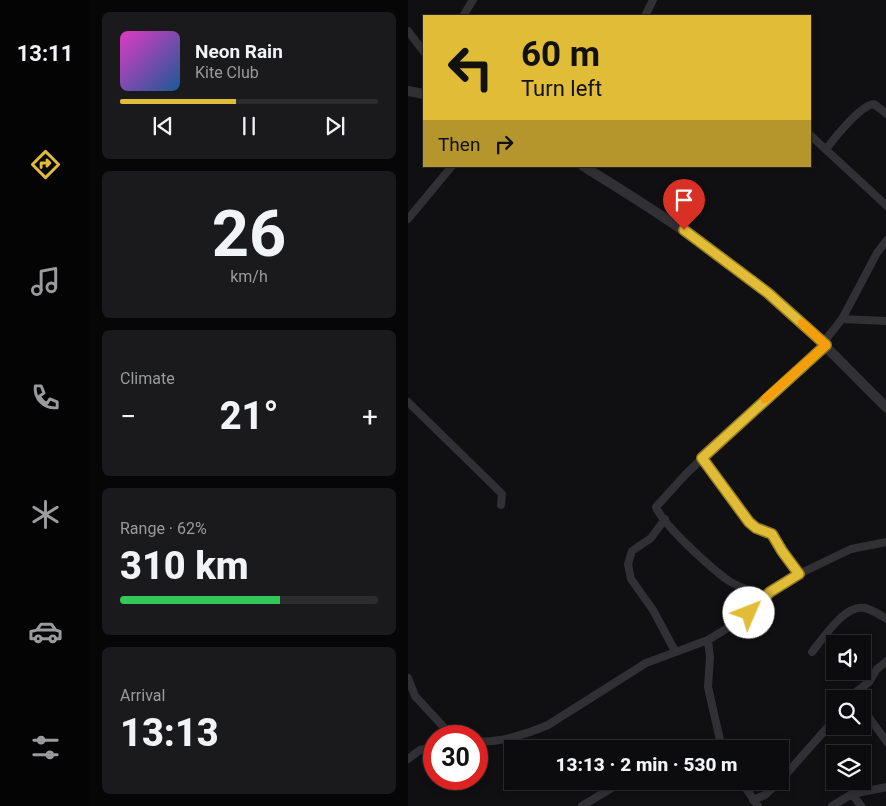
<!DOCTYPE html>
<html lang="en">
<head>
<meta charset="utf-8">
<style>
  :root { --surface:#0c0b0d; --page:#1a191b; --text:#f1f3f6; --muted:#9a9b9d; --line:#2c2b2e; --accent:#e1bc37 }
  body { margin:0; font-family:Roboto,sans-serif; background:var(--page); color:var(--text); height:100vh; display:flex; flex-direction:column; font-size:19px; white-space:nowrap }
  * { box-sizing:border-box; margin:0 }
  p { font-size:16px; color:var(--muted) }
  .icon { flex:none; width:28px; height:28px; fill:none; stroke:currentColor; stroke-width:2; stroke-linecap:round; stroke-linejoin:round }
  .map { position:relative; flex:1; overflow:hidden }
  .panel { display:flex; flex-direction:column; gap:12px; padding:12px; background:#070607; width:318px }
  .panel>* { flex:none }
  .top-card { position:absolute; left:15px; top:15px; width:388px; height:152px; border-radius:0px; box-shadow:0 2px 8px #0003,0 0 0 1px var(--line); background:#e1bc37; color:#111; overflow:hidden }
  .controls { position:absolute; left:418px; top:635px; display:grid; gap:10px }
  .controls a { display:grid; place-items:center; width:45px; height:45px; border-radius:0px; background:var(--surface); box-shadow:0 2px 8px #0003,0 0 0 1px var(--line); font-size:25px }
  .speed { position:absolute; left:15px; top:725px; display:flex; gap:10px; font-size:25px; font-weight:700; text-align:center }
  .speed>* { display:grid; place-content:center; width:65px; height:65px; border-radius:50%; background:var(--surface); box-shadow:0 2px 8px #0003,0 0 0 1px var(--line); line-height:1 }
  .speed .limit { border:8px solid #d22; background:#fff; color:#111 }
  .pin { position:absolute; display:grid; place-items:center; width:42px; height:42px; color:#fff; margin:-51px -21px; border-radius:50% 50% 50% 0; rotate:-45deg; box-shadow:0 0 5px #0007 }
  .pin .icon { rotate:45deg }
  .me { position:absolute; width:55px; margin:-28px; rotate:46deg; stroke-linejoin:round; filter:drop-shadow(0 0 4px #0008) }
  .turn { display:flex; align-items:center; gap:18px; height:105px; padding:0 15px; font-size:22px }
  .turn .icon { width:65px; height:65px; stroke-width:2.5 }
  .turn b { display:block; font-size:35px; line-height:42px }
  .then { display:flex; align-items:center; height:48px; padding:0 15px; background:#0003; gap:10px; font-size:19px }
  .big { font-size:38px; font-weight:800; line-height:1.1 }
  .panel .tile { flex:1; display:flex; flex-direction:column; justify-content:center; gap:8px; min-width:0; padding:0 18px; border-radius:8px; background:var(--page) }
  .panel .dial { align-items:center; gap:0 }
  .dial b { font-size:65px; line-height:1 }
  .song { display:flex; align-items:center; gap:15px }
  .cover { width:60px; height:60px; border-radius:8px; background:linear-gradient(135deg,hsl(310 70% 55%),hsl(210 70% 35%)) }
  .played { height:5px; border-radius:2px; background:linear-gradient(90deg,var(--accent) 45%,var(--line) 45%) }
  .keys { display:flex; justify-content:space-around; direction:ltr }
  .heat { display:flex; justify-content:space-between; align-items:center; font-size:28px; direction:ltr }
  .charge { height:8px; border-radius:4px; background:linear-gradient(90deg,#34c759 62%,var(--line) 0) }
  .trip { position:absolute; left:96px; top:740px; width:285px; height:50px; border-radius:0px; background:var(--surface); box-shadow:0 2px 8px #0003,0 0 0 1px var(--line); font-weight:800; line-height:50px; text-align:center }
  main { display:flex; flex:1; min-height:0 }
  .menu { display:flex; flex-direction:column; width:90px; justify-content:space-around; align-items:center; background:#050405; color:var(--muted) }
  .menu .icon { width:35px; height:35px }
  .menu .current { color:var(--accent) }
  .menu b { font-size:22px; color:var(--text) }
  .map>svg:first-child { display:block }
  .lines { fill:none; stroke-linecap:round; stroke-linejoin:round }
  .minor { stroke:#313135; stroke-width:8 }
  .tertiary { stroke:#313135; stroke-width:10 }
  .route-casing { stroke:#927a24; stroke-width:12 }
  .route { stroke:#e1bc37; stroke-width:9 }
  .slow { stroke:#f59e0b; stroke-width:9 }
</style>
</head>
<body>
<main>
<nav class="menu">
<b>13:11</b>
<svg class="icon current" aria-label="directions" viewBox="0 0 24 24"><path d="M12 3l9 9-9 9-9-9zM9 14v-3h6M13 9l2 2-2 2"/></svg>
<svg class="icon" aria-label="music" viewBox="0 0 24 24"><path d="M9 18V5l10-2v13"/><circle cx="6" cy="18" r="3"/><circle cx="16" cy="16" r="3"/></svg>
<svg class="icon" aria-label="phone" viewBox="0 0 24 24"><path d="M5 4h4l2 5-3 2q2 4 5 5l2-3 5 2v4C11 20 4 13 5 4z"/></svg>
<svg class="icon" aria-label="climate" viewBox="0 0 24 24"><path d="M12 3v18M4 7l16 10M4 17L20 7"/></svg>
<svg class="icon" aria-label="car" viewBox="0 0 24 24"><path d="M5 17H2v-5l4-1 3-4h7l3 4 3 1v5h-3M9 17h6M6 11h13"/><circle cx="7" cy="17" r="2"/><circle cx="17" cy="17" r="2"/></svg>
<svg class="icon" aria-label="filters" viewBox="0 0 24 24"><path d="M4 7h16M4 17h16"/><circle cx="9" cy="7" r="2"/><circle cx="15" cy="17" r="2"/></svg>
</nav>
<section class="panel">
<div class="tile">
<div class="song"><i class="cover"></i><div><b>Neon Rain</b><p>Kite Club</p></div></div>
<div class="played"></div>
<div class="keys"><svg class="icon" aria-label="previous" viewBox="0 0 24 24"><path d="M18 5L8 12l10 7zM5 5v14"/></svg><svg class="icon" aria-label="pause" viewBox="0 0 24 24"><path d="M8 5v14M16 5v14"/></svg><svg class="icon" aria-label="next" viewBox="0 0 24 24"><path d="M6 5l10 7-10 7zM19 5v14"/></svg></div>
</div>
<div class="tile dial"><b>26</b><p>km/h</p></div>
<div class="tile"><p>Climate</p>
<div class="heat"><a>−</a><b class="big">21°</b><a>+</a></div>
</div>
<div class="tile"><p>Range · 62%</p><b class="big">310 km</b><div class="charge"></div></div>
<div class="tile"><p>Arrival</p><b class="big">13:13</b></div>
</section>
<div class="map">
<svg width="479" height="806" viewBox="0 0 479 806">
  <rect width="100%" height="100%" fill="#100f11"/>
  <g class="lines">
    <path class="minor" d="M 55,16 L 65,0
      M 237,16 L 245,0
      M 0,31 L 16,52
      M 401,134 L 479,206
      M 419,148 C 427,137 453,105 466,104 L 479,114
      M 0,219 L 44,166
      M 434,319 L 479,321
      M 415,343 L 434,319 L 469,253 L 479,240
      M 0,402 L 87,487 L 94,494 L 93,505
      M 294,458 L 341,522 L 348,528 L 364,534 L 374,551 L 391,574
      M 257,519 L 243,538 L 224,551 L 220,564 L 223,579 L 245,610 L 267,651
      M 355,598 C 344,590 332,588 321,581 C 304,569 255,525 248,507 L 278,474 L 331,423 L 418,345
      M 300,640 L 302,657 L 300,687 L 314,749
      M 404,652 C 416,638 436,604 457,608 C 465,610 472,615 479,619
      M 0,678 L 7,696 L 44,736
      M 439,699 L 461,682 L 469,669 L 479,661
      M 454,708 L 479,742
      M 69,741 C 88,744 122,733 140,725 L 238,663 L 300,640 L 331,621 L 363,592 L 389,575 L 443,549 L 479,542
      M 279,749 L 287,749
      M 0,759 L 12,750 L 26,747
      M 333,781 L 350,806
      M 372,781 L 426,720
      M 444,794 L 453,806
      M 345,800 L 357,795 L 372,781
      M 174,806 L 215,781
      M 424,806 L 444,794 L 479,787"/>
    <path class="tertiary" d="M 0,91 L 16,94
      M 175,166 C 238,205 301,245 359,292 C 402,328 439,369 479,408"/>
  </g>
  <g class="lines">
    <g class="route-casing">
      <path id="route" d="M 276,230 L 360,293 L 418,345 L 294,458 L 341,522 L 348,528 L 364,534 L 374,551 L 391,574 L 362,592 L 341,613"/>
    </g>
    <use href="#route" class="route"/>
    <path class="slow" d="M 357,399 L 418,345 L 394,323"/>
  </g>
</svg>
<div class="controls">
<a><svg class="icon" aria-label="sound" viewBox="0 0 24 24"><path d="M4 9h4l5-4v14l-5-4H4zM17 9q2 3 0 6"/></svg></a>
<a><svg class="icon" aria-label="search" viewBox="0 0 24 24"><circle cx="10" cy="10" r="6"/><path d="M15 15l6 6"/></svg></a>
<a><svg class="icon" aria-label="layers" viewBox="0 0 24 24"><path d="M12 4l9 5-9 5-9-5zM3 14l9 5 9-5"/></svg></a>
</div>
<div class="speed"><div class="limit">30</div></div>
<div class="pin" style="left:276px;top:230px;background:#d93025"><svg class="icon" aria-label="arrive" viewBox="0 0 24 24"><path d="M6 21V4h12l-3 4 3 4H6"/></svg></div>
<svg class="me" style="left:341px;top:613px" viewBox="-20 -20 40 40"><circle r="19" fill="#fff"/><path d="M0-13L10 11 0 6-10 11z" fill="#e1bc37"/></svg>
<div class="trip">13:13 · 2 min · 530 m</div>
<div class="top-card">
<div class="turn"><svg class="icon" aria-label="left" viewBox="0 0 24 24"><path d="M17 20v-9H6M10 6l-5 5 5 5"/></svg><div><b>60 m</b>Turn left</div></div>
<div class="then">Then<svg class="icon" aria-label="right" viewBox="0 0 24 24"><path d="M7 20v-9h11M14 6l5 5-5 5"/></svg></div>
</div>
</div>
</main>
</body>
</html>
